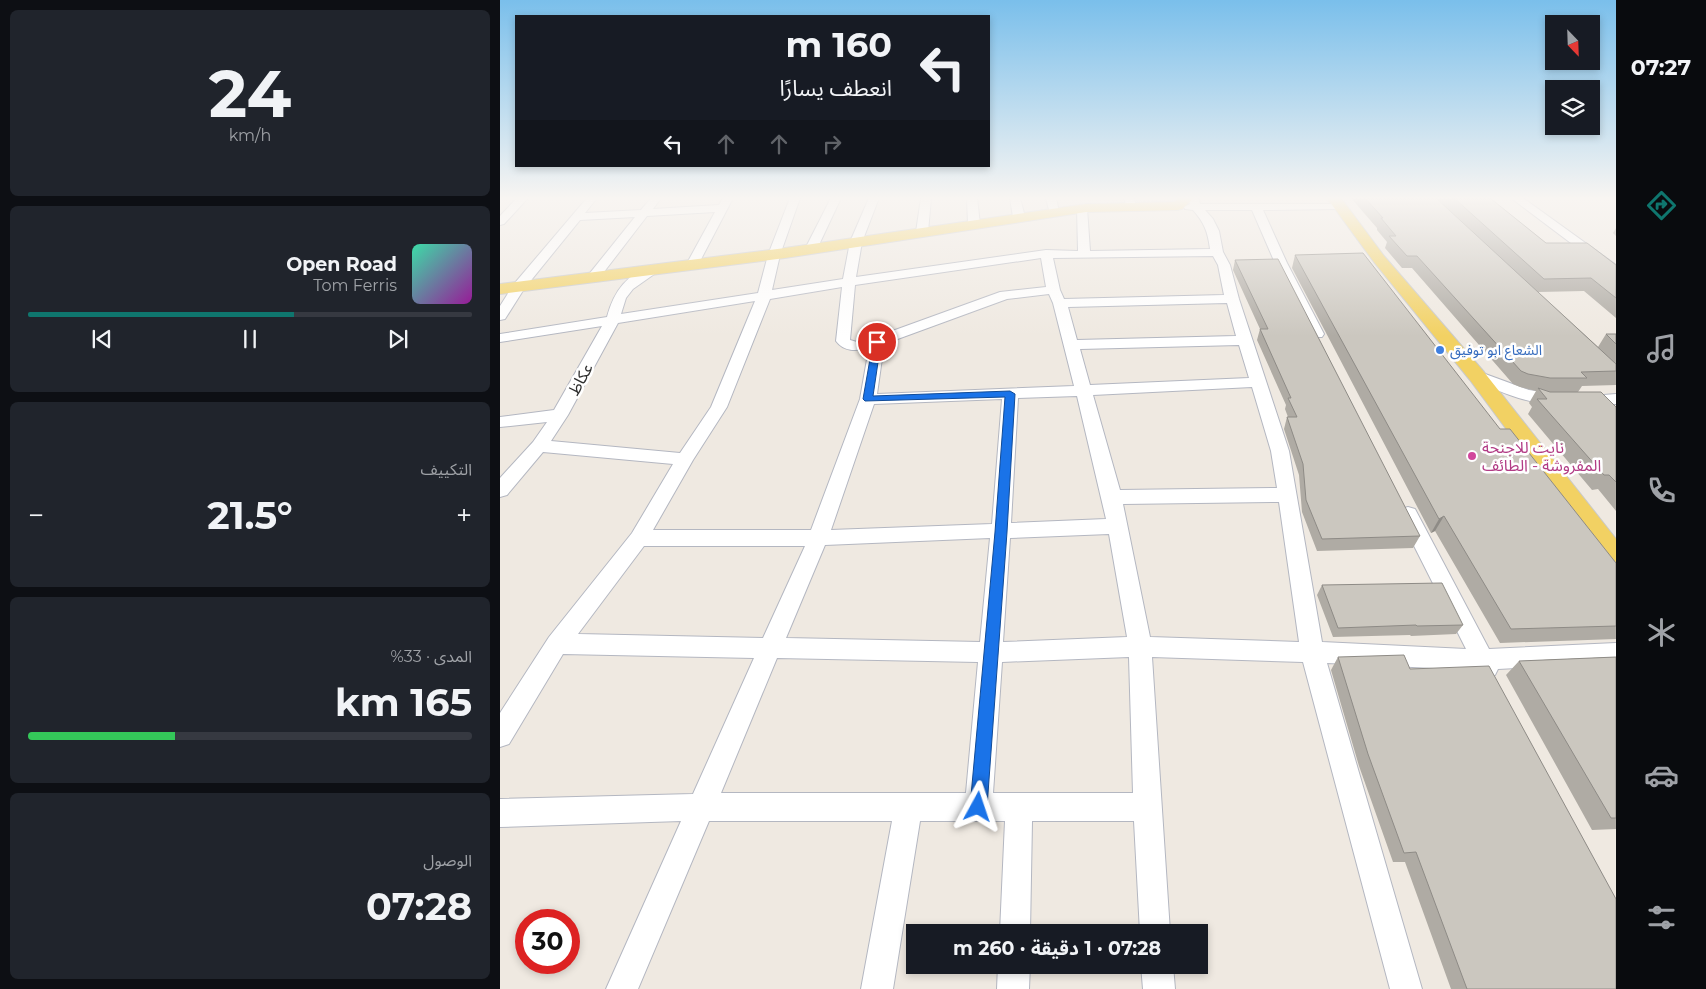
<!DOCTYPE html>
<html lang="ar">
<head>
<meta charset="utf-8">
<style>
  :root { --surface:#171b24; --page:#20242c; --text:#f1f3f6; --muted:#9ea1a6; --line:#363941; --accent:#0f766e }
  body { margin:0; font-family:Montserrat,"Noto Sans Arabic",sans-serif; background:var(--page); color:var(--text); direction:rtl; height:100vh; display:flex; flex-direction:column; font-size:19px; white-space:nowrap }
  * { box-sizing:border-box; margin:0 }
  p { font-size:16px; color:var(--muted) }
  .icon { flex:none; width:28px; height:28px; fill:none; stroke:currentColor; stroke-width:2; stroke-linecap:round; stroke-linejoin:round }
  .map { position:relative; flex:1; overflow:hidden; direction:ltr }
  .sheet { display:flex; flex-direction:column; gap:10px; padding:10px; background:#0d0f14; width:500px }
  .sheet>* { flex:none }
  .top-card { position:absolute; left:15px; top:15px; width:475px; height:152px; border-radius:0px; box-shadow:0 2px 8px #0003; direction:rtl; background:#171b24; color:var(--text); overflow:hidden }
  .needle { width:32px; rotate:157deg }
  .controls { position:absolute; left:1045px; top:15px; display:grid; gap:10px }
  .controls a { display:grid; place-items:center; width:55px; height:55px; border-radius:0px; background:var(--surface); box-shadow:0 2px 8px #0003; font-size:25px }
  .speed { position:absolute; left:15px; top:909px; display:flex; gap:10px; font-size:25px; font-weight:700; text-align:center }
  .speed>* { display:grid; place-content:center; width:65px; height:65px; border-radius:50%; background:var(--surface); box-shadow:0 2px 8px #0003; line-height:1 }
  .speed .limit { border:8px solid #d22; background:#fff; color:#111 }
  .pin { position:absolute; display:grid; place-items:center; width:42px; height:42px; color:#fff; margin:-21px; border:2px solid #fff; border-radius:50%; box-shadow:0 1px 5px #0007 }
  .me { position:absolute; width:55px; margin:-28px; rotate:5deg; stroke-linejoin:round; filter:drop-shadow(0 0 4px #0008) }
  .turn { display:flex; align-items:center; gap:18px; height:105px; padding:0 15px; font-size:22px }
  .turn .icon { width:65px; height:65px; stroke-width:2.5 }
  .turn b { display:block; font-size:35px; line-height:42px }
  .lanes { display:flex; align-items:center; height:48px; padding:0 15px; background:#0003; justify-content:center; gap:25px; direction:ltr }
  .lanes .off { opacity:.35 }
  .big { font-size:38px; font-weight:700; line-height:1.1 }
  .sheet .tile { flex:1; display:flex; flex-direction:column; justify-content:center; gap:8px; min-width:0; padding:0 18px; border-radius:8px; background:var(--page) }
  .sheet .dial { align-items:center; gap:0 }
  .dial b { font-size:65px; line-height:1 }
  .song { display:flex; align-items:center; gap:15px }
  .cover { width:60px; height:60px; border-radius:8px; background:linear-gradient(135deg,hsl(160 70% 55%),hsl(300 70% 35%)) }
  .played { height:5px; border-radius:2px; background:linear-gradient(90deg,var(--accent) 60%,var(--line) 60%) }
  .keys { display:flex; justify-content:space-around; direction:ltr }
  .heat { display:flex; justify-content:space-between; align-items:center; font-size:28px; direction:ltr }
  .charge { height:8px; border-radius:4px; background:linear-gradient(90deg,#34c759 33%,var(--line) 0) }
  .trip { position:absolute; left:406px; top:924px; width:302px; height:50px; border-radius:0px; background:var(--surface); box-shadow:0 2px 8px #0003; font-weight:700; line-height:50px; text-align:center; direction:rtl }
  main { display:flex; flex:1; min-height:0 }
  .dock { display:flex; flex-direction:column; width:90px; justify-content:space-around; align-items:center; background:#090b0e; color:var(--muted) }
  .dock .icon { width:35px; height:35px }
  .dock .current { color:var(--accent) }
  .dock b { font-size:22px; color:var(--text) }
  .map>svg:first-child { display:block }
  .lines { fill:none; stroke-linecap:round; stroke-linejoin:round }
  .minor-casing { stroke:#b4b7c1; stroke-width:2 }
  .major-casing { stroke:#c9c9c9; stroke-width:2 }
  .minor { fill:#fff; fill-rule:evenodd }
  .major { fill:#f2d163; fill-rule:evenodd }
  .wall { fill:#afaba4 }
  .shaded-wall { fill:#8e8b86 }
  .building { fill:#cbc7bf; stroke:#8e8b86 }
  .route { fill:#1a73e8; stroke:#114b97 }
  .shop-dot { fill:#3f7fe0; stroke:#fff; stroke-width:2 }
  .hotel-dot { fill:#d1479c; stroke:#fff; stroke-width:2 }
  .labels { text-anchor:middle; stroke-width:5; stroke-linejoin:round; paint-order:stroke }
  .far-shop-label { font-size:14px; fill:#366cbe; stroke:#fff; text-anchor:start }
  .street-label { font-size:16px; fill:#2e2e2e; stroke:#fff }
  .hotel-label { font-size:16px; fill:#b23c85; stroke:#fff; text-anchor:start }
</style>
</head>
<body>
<main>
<nav class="dock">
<b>07:27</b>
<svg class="icon current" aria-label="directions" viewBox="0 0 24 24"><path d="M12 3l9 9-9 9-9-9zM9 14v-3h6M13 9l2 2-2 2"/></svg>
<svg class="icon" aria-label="music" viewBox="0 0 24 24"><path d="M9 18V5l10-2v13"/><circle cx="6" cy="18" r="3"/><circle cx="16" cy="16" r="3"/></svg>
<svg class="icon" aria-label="phone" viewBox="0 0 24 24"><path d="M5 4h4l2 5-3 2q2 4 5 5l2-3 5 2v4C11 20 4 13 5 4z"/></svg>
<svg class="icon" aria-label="climate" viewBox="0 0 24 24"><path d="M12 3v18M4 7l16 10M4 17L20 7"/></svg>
<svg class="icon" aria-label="car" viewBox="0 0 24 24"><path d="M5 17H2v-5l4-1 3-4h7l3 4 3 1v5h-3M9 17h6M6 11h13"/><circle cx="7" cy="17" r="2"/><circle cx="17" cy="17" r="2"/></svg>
<svg class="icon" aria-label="filters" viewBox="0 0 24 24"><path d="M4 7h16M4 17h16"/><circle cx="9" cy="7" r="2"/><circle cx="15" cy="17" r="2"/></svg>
</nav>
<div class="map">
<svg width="1116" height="989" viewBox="0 0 1116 989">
  <rect width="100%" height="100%" fill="#efe9e1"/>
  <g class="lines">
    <g class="minor-casing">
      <path id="minor" d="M 17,198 L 28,198 L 4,224 L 0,225 L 0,216 Z
        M 87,198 L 97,198 L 85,213 L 141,210 L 151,198 L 161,198 L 153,209 L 219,205 L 223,198 L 231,198 L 232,200 L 198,265 L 192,269 L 186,265 L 215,212 L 147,216 L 97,281 L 92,282 L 86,278 L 135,217 L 80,220 L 24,289 L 5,319 L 0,320 L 0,306 L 14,284 Z
        M 290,198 L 300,198 L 280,255 L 272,290 L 343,279 L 350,242 L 369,198 L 379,198 L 362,242 L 356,277 L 546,250 L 578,251 L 577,208 L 582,205 L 587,208 L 590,251 L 710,249 C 708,232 704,222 693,210 L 685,209 L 684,207 L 690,204 L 688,198 L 698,198 L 700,204 L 844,204 L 845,206 L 844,208 L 840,209 L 763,210 L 787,263 L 824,334 L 822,337 L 812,337 L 810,334 L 775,263 L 752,210 L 705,210 L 713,219 L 719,231 L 723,252 L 730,265 L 739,299 L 789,451 L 822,642 L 966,649 L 898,514 L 901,509 L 908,507 L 915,509 L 989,649 L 1116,643 L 1116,663 L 998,669 L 995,675 L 987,678 L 979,675 L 976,670 L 827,663 L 922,989 L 890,989 L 803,662 L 652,657 L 670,932 L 640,932 L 634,821 L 532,821 L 530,932 L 500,932 L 505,821 L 420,821 L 393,989 L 361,989 L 392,821 L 209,821 L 138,989 L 106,989 L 181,821 L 0,827 L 0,799 L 193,794 L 254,658 L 63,654 L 9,744 L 0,747 L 0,713 L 49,637 L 132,533 L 173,464 L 43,452 L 7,495 L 0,497 L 0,478 L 33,442 L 47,422 L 0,427 L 0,417 L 54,410 L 102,326 L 0,342 L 0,334 L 107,317 C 114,291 127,273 154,266 L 160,270 L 133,289 L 126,298 L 121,314 L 258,293 L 268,255 ZM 713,256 L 718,265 L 724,295 L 564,299 L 560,290 L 553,258 ZM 541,258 L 546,287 L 500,292 L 373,338 L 357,342 L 350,340 L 355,285 ZM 342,287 L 336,341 C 344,352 356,351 369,348 L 360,399 L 311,530 L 153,530 L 193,460 L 227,407 L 270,299 ZM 549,294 L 553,303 L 574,386 L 377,394 L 384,344 L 507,299 ZM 255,301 L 211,407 L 180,453 L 51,441 L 68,415 L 118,323 ZM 727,303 L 736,336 L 577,340 L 568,307 ZM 739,345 L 749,378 L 590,385 L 580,349 ZM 752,387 L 771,451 L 777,488 L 620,490 L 593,395 ZM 577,396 L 606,519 L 511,523 L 518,398 ZM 502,399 L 492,524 L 331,530 L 374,404 ZM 779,502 L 799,642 L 650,637 L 623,504 ZM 609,534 L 627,637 L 503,642 L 510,538 ZM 490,538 L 480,642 L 286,638 L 325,545 ZM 144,546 L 305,546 L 263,638 L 78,634 ZM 629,657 L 633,793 L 493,793 L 502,662 ZM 277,658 L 478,662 L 466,793 L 221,793 Z
        M 331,198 L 341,198 L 317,249 L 315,252 L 307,252 L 305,249 Z
        M 421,198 L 431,198 L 428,232 L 422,235 L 416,232 Z
        M 467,198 L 477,198 L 480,224 L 478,226 L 474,227 L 468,224 Z
        M 510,198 L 520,198 L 525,217 L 523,219 L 515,219 L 513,217 Z
        M 546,198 L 556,198 L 559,212 L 558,214 L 550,214 Z
        M 624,198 L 634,198 L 636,206 L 635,208 L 627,208 Z
        M 1011,198 L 1023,198 L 1116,265 L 1116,275 L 1112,274 Z
        M 977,371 L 1029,390 L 1057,394 L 1063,396 L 1065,399 L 1063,402 C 1036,409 996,390 972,379 L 969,376 L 972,373 Z
        M 1116,394 L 1116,404 L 1079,403 L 1077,400 L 1079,397 Z
        M 498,965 L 530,965 L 529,989 L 497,989 Z
        M 641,965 L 673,965 L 675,989 L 643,989 Z"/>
    </g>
    <g class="major-casing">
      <path id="major" d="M 679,198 L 694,198 L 682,209 L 677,210 L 586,212 L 285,258 L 0,294 L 0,284 L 285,248 L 586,204 L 674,202 Z
        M 827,198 L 841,198 L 884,256 L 984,372 L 1116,539 L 1116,568 L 1107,565 L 970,380 L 874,262 Z"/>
    </g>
    <use href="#minor" class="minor"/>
    <use href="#major" class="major"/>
  </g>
  <path class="wall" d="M 851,198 L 990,198 L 1046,243 L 1116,265 L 1116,318 L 1084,291 L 1038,292 L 1098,347 L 1106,334 L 1116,334 L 1116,385 L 1082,386 L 1078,392 L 1116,407 L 1116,511 L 1098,489 L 1092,490 L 1028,414 L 1032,407 L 1029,403 L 1036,391 L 1020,387 L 1013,384 L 912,268 L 902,268 L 885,248 L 887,242 L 877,230 L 877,228 Z
    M 1116,228 L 1116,236 L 1113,233 Z
    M 795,255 L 1000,429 L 1116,563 L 1116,639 L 1000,643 L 935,531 L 931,533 L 792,268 Z
    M 735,260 L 920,536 L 913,548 L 817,551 L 802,512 L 799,475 L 784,429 L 787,417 L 788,417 L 785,409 L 786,405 L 757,340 L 760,329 L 733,270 Z
    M 822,585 L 963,625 L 956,634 L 911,636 L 910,635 L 833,637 L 817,595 Z
    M 838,657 L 910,669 L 1116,989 L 951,989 L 905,862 L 893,862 L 859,766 L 831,670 Z
    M 1116,657 L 1116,829 L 1092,830 L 1006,675 L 1019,661 Z"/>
  <path class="shaded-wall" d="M 944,516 L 935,531 L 931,533 L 939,519 Z"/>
  <path class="building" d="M 865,198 L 936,198 L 1116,364 L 1116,371 L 1081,372 L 1087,378 L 1050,378 L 1028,374 L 1021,371 L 917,256 L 907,256 L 889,236 L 896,236 L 881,218 L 883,218 Z
    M 954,198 L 990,198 L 1046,243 L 1087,243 L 1116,265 L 1116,298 L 1091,278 L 1044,279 Z
    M 863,253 L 1000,429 L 1010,429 L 1116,563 L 1116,626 L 1011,629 L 944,516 L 939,519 L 795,255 Z
    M 778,259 L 920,536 L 822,539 L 806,500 L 803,464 L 787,417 L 797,417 L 788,398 L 791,398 L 760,329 L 768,329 L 735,260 Z
    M 1106,334 L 1116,334 L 1116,344 Z
    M 1038,388 L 1050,392 L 1101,392 L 1116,407 L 1116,482 L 1109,475 L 1104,475 L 1037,399 L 1047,399 Z
    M 942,583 L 963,625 L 917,626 L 916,625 L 838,628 L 822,585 Z
    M 904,655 L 910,669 L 989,666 L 1116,899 L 1116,989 L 967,989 L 916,852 L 904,853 L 868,754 L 838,657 Z
    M 1116,657 L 1116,818 L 1111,818 L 1019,661 Z"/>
  <linearGradient id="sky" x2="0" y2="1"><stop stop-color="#7abfeb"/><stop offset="0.59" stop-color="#f8f5f2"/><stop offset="1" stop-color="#f8f5f2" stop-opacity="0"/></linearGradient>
  <rect width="1116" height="336" fill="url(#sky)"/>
  <path class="route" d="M 377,339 L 381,342 L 373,396 L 510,391 L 515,394 L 507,532 L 487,807 L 484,813 L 478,815 L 472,813 L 470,807 L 495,532 L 505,397 L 365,401 L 363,399 L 373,342 Z"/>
  <circle class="shop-dot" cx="940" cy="350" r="5"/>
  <circle class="hotel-dot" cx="972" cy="456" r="5"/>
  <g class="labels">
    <g class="far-shop-label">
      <text x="950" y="355">الشعاع ابو توفيق</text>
    </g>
    <g class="street-label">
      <text transform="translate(80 379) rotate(-61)" y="6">عكاظ</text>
    </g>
    <g class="hotel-label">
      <text x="982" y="453">نايت للاجنحة<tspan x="982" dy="18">المفروشة - الطائف</tspan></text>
    </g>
  </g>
</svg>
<div class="controls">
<a><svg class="needle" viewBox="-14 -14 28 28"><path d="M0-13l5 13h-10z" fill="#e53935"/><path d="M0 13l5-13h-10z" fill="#9ea1a6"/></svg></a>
<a><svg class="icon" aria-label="layers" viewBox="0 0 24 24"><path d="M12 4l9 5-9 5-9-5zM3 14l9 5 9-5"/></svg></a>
</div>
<div class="speed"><div class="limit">30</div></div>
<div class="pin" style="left:377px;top:342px;background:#d93025"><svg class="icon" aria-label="arrive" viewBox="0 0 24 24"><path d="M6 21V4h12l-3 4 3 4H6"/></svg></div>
<svg class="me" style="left:478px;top:807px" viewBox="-20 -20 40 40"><path d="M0-17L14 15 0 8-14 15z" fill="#1a73e8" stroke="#fff" stroke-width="4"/></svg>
<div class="trip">07:28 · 1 دقيقة · 260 m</div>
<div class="top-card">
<div class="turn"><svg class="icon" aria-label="left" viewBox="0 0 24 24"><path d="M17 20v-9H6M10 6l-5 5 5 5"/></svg><div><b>160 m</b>انعطف يسارًا</div></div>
<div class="lanes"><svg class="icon" aria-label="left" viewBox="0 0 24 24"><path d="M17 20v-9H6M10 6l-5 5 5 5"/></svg><svg class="icon off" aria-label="ahead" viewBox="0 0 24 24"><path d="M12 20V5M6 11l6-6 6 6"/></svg><svg class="icon off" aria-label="ahead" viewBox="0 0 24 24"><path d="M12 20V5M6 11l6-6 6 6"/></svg><svg class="icon off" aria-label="right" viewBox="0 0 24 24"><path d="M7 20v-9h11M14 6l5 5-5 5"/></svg></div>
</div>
</div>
<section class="sheet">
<div class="tile dial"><b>24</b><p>km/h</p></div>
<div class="tile">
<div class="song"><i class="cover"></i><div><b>Open Road</b><p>Tom Ferris</p></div></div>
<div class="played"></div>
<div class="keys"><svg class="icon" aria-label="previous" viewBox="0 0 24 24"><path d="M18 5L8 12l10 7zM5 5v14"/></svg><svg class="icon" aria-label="pause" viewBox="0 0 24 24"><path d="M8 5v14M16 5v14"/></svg><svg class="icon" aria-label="next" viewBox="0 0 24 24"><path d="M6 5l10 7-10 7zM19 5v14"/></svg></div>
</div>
<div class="tile"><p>التكييف</p>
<div class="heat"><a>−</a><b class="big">21.5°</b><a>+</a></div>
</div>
<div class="tile"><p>المدى · 33%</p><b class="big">165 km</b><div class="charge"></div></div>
<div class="tile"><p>الوصول</p><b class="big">07:28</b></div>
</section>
</main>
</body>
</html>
